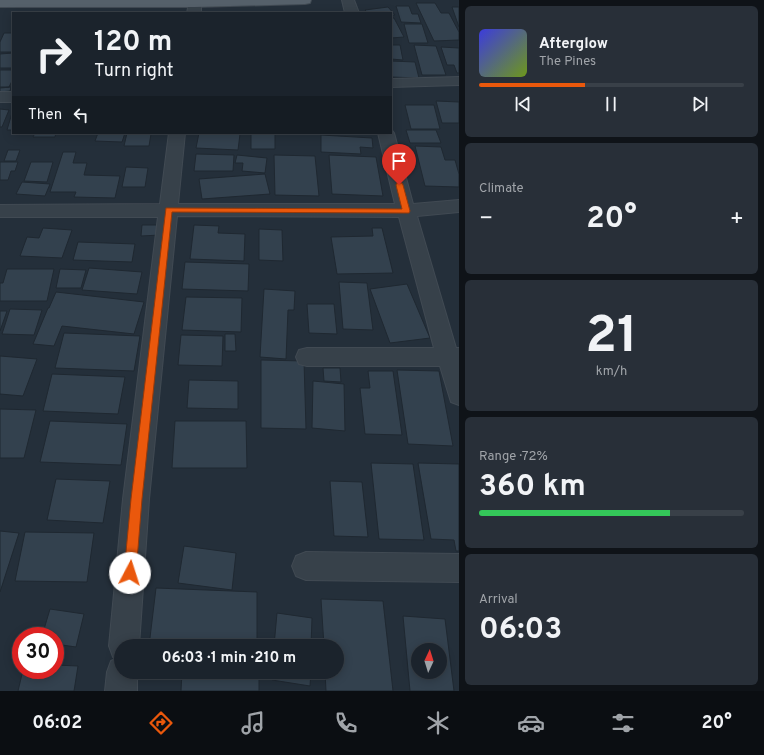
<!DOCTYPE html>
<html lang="en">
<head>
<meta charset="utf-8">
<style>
  :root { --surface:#1b232c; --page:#282f38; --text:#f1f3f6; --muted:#a0a4a9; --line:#394048; --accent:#ea580c }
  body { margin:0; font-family:Overpass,sans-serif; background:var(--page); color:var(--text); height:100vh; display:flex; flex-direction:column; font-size:15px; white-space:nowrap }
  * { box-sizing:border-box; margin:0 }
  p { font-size:13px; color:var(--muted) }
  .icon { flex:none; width:22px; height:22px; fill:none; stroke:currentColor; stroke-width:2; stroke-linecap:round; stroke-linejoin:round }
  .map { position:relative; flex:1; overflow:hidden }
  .drawer { display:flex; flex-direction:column; gap:6px; padding:6px; background:#0f1318; width:305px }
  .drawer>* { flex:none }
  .guide { position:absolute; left:12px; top:12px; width:380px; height:122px; border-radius:0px; box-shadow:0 2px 10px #0003,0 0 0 1px var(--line); background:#1b232c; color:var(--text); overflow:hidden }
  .needle { width:26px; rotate:4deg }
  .fabs { position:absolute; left:411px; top:643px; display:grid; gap:8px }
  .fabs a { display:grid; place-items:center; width:36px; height:36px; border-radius:50%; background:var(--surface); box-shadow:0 2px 10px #0003,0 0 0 1px var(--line); font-size:20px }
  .speed { position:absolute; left:12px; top:627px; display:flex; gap:8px; font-size:20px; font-weight:700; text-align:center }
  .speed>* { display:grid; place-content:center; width:52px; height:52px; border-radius:50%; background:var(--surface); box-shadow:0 2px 10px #0003,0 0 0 1px var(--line); line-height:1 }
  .speed .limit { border:6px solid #d22; background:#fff; color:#111 }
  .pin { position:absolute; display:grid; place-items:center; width:34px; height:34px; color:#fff; margin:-41px -17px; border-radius:50% 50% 50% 0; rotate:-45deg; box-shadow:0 0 4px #0007 }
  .pin .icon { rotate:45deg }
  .me { position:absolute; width:44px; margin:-22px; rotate:5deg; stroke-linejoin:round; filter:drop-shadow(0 0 3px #0008) }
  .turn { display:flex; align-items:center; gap:14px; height:84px; padding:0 16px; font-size:18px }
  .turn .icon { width:52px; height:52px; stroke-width:2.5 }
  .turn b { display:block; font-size:28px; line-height:34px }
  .then { display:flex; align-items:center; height:38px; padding:0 16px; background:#0003; gap:8px; font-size:15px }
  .big { font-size:30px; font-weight:700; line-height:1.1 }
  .drawer .card { flex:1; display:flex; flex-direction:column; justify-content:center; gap:6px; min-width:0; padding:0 14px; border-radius:6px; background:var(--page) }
  .drawer .dial { align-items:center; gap:0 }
  .dial b { font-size:52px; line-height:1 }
  .song { display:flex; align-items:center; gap:12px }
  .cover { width:48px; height:48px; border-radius:6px; background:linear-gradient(135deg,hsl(240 70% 55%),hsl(80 70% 35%)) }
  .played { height:4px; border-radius:2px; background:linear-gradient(90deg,var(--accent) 40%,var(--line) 40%) }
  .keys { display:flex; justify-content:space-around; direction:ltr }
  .heat { display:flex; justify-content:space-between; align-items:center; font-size:22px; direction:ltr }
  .charge { height:6px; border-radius:3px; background:linear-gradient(90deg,#34c759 72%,var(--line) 0) }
  .trip { position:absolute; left:114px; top:639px; width:230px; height:40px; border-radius:20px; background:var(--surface); box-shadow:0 2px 10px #0003,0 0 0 1px var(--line); font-weight:700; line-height:40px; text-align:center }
  .dock { display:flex; height:64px; justify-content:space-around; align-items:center; background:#0b0e12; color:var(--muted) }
  .dock .icon { width:28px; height:28px }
  .dock .active { color:var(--accent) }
  .dock b { font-size:18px; color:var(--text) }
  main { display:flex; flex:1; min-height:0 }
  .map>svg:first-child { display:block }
  .building { fill:#33414e; stroke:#1f2831; fill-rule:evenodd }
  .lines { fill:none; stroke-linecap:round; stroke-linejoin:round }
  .minor-casing { stroke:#414a53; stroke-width:2 }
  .major-casing { stroke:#414a53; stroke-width:2 }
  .minor { fill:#37414a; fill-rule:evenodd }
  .major { fill:#55606a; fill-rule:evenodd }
  .route { fill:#ea580c; stroke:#983908 }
</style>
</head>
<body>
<main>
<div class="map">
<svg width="459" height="691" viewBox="0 0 459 691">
  <rect width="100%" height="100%" fill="#242f3a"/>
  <path class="building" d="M 416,3 L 435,3 L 441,13 L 449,13 L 459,32 L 459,40 L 434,41 Z
    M 396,6 L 409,6 L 412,14 L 418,14 L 421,23 L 401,22 Z
    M 388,7 L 395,15 L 391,15 L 391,13 L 368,13 L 365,10 Z
    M 452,7 L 459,7 L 459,27 Z
    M 391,18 L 394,18 L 404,37 L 391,38 Z
    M 404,24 L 422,24 L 428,43 L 409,43 Z
    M 4,33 L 13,33 L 13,52 L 0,52 L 0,42 Z
    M 391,45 L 400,45 L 403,60 L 391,59 Z
    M 414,45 L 436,46 L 446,75 L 422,75 Z
    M 441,47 L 459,48 L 459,73 L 457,73 L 454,65 L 447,65 Z
    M 13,53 L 13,68 L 0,68 L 0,54 Z
    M 391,61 L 415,62 L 419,78 L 391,77 Z
    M 0,70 L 13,70 L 13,79 L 9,87 L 0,87 Z
    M 11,87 L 10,91 L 0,92 L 0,88 Z
    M 436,101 L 459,102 L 459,123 L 442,123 Z
    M 405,105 L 434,105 L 440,129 L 411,129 Z
    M 0,109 L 9,110 L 2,127 L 0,127 Z
    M 12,113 L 13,113 L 13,130 L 7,130 Z
    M 406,130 L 436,130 L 441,143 L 410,143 Z
    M 35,133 L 56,133 L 55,137 L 33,137 Z
    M 98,133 L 125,133 L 122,142 L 95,141 Z
    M 127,133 L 155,133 L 151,134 L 149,146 L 124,146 Z
    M 199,133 L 240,134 L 238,150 L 196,148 Z
    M 251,133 L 275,133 L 275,149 L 251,149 Z
    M 321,135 L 372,138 L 373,148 L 360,147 L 361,154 L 321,152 Z
    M 415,146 L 441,147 L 445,160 L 455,160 L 459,174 L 459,187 L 425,186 Z
    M 8,150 L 20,150 L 16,161 L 4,161 Z
    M 63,152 L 76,152 L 73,163 L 87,163 L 84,175 L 120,176 L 115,198 L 74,197 L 76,192 L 50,192 Z
    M 196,154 L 234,155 L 233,171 L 194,171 Z
    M 237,155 L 267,158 L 265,173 L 242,171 L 243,163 L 235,163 Z
    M 274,155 L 315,156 L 319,196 L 275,195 Z
    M 329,155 L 376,157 L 383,196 L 332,194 Z
    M 0,162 L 18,162 L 15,171 L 11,171 L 8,180 L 0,180 Z
    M 31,162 L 53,162 L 47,182 L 24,181 Z
    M 126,167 L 148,168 L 145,187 L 122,187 Z
    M 265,174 L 270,194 L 202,199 L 199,179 Z
    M 22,182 L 50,184 L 45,196 L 16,194 Z
    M 142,225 L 160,225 L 160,235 L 141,236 Z
    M 194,225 L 219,226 L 218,233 L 245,234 L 244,261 L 190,259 Z
    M 43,228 L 72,230 L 62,258 L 20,256 L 27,237 L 39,238 Z
    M 372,228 L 382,228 L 393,273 L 337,274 L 331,237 L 373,236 Z
    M 259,229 L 282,230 L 283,261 L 259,260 Z
    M 78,242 L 135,244 L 132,262 L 73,260 Z
    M 185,262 L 249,264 L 248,291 L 182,289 Z
    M 89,268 L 142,272 L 137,294 L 82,290 Z
    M 7,269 L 54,269 L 47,301 L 0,301 L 0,283 L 3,283 Z
    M 60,269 L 86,270 L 81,288 L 56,288 Z
    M 339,282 L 367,283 L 373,330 L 343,329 Z
    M 407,284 L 430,338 L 390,343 L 370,289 Z
    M 264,289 L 295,291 L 294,310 L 288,310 L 286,359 L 260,357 Z
    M 56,292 L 144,302 L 134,334 L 62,326 L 54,346 L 33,344 L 48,308 L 49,308 Z
    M 186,297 L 242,298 L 241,332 L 182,330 Z
    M 307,304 L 334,304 L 337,334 L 309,333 Z
    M 10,309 L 42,310 L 34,335 L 2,334 Z
    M 0,311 L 7,311 L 0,331 Z
    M 64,333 L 140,336 L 134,371 L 55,368 Z
    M 225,334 L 235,334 L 236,351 L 225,351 Z
    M 181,335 L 223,336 L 222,366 L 178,365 Z
    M 0,356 L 37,359 L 23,396 L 0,394 Z
    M 261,360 L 304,361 L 306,429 L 261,428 Z
    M 323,368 L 340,368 L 341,382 L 324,381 Z
    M 397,370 L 439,371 L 453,446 L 408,444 Z
    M 368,371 L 393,371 L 402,435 L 365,434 L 360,388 L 370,388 Z
    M 52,374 L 125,377 L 118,414 L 43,411 Z
    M 189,380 L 238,381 L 238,409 L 187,408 Z
    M 313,381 L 344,384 L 345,431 L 312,428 Z
    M 0,409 L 36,410 L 24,458 L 0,458 Z
    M 50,421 L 127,424 L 121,465 L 40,462 Z
    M 175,421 L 246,421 L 247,468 L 172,468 Z
    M 371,463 L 413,464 L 424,540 L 379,539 Z
    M 418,463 L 459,464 L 459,551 L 456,551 L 454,540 L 431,539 Z
    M 56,479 L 110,481 L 103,523 L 47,520 Z
    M 330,481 L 362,482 L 368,537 L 334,536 Z
    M 0,531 L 19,533 L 0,592 Z
    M 25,532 L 94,533 L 87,582 L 15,581 Z
    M 184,546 L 236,553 L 232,590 L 178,583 Z
    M 156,588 L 257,592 L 257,646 L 149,646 Z
    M 321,599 L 383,601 L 393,691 L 326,691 L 325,672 L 337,672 L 337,646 L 324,646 Z
    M 50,609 L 84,614 L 76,647 L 55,644 L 55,636 L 42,636 Z
    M 277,613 L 312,618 L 311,646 L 274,646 Z
    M 403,616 L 445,619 L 454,691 L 410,691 ZM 418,650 L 440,650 L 440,672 L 418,672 Z
    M 55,665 L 78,666 L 74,691 L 18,691 L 23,670 L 55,670 Z
    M 182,672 L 259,672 L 259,691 L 181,691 Z
    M 273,672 L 311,672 L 310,686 L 272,680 Z"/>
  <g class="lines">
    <g class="minor-casing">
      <path id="minor" d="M 190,0 L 200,0 L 201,3 L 201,13 L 187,13 L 189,3 Z
        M 342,0 L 354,0 L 359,13 L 345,13 Z
        M 459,77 L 459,85 L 391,87 L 391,79 Z
        M 0,92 L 13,92 L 13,102 L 0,102 Z
        M 391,129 L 394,133 L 413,204 L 459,200 L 459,212 L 417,216 L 456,348 L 459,348 L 459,405 L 451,402 L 440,366 L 307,366 L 299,364 L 296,357 L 299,350 L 307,348 L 434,348 L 399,217 L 177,216 L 149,499 L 139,646 L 121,646 L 121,672 L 137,672 L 137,691 L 105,691 L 107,672 L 111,661 L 118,658 L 113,657 L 109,646 L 123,499 L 158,217 L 0,217 L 0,205 L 160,204 L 169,133 L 185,133 L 178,204 L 395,204 L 378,133 L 391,133 Z
        M 306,552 L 459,554 L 459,582 L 306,580 L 296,576 L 292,566 L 296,556 Z"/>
    </g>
    <g class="major-casing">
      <path id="major" d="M 0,0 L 311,0 L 310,3 L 305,4 L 195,7 L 0,7 Z"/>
    </g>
    <use href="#minor" class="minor"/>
    <use href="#major" class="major"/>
  </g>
  <path class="route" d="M 397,183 L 402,183 L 403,185 L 410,211 L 409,213 L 172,212 L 142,499 L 136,573 L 134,577 L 130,578 L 126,577 L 124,573 L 131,499 L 166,208 L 402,209 L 396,185 Z"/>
</svg>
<div class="fabs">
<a><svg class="needle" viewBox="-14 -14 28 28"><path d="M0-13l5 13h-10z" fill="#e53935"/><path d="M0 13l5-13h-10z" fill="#a0a4a9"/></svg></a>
</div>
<div class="speed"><div class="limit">30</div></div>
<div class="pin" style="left:399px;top:185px;background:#d93025"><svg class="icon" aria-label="arrive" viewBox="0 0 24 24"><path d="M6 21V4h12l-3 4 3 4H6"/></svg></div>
<svg class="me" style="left:130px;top:573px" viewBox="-20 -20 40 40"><circle r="19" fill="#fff"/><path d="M0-13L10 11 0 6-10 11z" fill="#ea580c"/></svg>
<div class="trip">06:03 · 1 min · 210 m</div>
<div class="guide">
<div class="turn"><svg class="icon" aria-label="right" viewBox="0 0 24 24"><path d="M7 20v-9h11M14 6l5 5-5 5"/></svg><div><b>120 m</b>Turn right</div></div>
<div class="then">Then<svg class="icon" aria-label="left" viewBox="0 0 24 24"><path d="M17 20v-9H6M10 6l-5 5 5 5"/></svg></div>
</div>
</div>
<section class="drawer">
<div class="card">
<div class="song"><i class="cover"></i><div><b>Afterglow</b><p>The Pines</p></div></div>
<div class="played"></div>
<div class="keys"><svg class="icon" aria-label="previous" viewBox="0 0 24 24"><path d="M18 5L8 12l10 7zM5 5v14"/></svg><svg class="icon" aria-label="pause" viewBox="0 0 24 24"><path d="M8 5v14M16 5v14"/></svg><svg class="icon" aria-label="next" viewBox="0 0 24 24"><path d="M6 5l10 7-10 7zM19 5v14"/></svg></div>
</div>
<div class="card"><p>Climate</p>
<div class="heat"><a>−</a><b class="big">20°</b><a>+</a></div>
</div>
<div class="card dial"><b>21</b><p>km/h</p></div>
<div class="card"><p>Range · 72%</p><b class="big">360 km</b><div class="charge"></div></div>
<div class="card"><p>Arrival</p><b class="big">06:03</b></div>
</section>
</main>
<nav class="dock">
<b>06:02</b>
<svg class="icon active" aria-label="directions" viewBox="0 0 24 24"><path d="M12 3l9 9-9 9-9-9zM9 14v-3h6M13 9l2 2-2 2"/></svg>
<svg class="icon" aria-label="music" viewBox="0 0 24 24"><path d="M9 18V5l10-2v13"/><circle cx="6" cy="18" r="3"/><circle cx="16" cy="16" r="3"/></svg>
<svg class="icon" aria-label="phone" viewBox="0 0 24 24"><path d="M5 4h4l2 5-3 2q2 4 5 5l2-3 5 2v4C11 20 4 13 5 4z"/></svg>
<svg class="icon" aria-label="climate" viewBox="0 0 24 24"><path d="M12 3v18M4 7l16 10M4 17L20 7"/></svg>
<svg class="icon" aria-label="car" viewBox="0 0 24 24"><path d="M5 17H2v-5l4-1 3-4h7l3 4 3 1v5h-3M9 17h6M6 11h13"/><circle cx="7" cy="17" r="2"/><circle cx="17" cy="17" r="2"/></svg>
<svg class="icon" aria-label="filters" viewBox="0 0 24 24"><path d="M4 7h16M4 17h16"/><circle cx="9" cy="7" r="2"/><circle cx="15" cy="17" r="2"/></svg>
<b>20°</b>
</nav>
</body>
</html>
